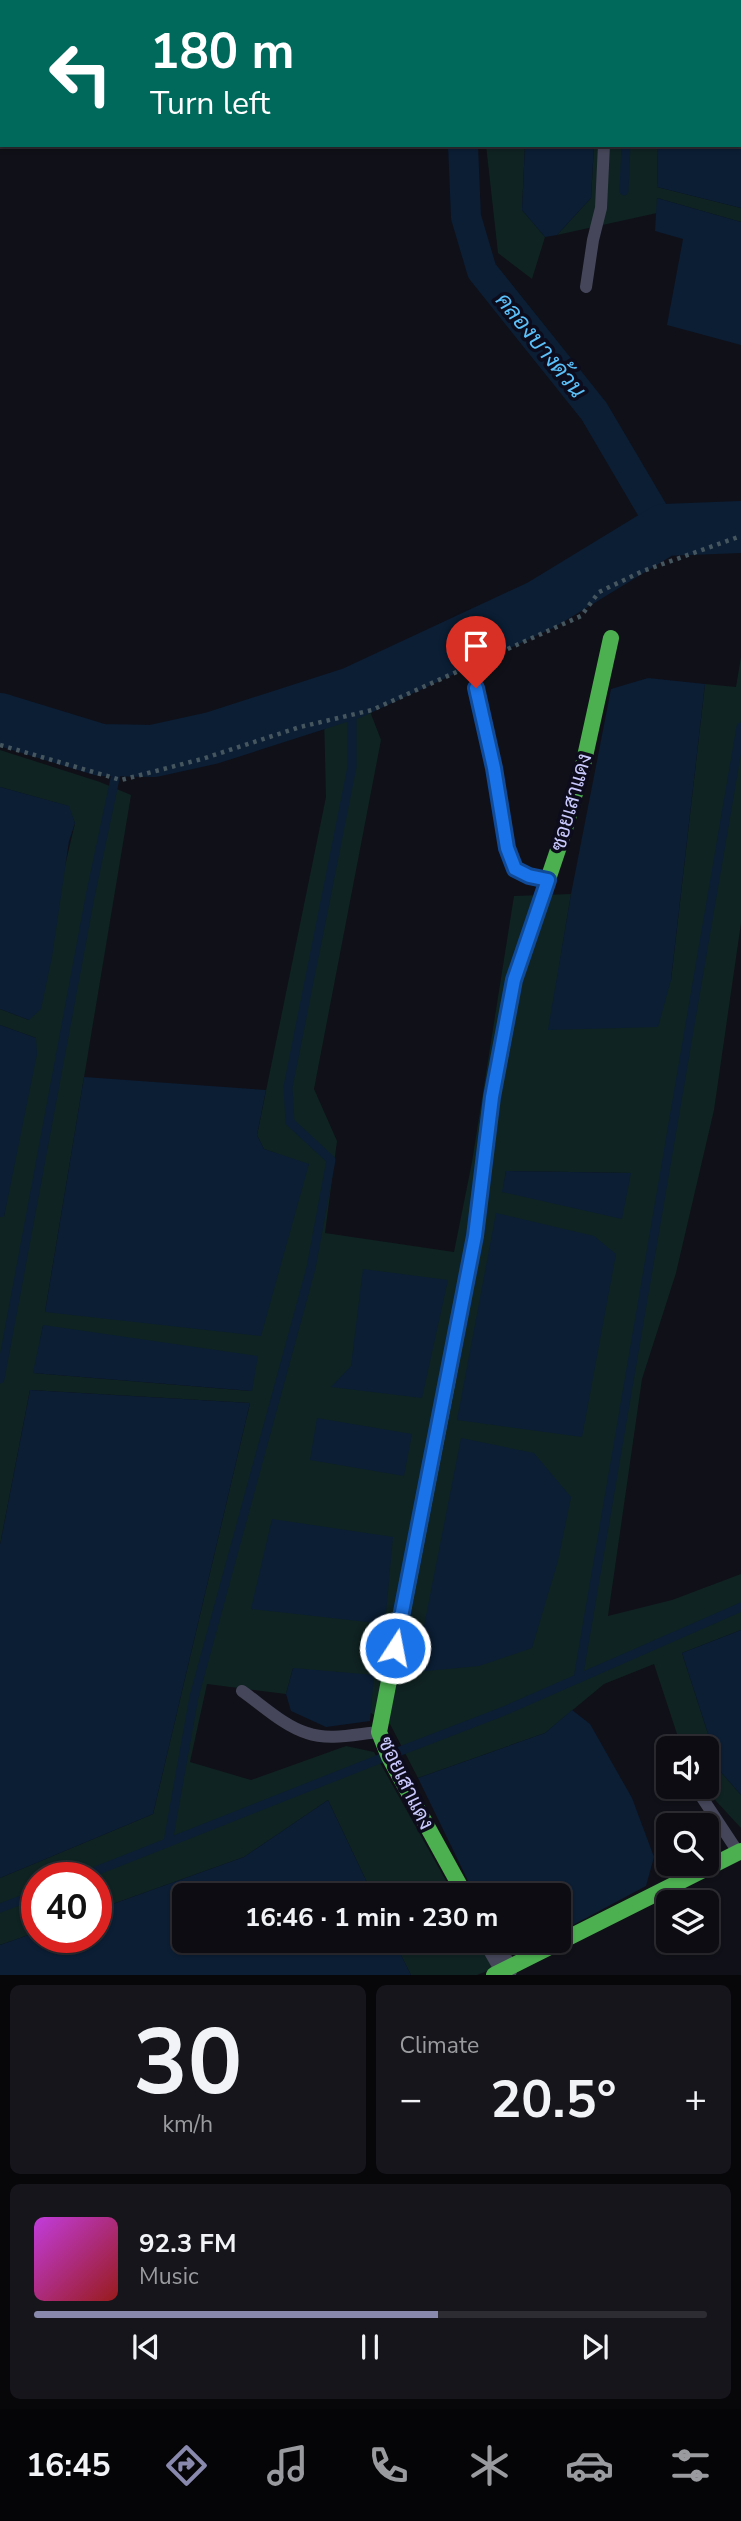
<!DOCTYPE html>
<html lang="en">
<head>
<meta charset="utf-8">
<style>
  :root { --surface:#0c0c12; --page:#15151b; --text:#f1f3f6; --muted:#9a9b9f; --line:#2c2c32; --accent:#8988ad }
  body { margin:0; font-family:"Nunito Sans",Sarabun,sans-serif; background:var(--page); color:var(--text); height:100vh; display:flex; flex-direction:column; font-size:26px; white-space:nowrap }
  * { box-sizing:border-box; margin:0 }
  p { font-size:23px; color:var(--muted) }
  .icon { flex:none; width:38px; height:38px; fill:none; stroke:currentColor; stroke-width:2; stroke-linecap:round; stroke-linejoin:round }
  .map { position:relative; height:1975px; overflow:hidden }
  .sheet { display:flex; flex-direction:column; gap:10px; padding:10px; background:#07070a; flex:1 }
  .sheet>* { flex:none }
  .hud { position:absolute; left:0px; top:0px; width:742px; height:147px; box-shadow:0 2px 5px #0004,0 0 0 2px var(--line); background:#00695c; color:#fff; overflow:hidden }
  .controls { position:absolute; left:656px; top:1736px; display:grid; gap:14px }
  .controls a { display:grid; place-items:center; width:63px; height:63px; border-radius:10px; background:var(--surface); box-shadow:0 2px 5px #0004,0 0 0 2px var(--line); font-size:35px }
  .speed { position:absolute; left:21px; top:1862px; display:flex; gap:14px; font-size:35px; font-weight:700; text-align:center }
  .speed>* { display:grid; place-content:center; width:91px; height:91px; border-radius:50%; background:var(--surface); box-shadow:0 2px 5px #0004,0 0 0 2px var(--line); line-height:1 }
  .speed .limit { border:10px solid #d22; background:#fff; color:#111 }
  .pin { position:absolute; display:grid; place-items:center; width:60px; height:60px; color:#fff; margin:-72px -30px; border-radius:50% 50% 50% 0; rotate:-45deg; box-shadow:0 0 7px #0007 }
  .pin .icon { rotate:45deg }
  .me { position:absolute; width:77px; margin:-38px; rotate:11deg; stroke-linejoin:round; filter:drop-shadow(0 0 5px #0008) }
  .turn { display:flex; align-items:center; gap:24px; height:147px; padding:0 35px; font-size:32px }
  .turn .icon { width:91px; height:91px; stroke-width:2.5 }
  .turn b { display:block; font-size:49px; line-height:60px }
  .big { font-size:52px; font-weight:700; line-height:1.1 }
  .sheet .tile { flex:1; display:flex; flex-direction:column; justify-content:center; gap:10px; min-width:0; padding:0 24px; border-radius:10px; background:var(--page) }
  .sheet .dial { align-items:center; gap:0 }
  .dial b { font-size:91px; line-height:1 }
  .song { display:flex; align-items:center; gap:21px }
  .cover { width:84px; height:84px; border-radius:10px; background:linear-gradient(135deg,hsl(290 70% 55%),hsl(0 70% 35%)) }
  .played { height:7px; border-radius:4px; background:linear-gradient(90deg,var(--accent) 60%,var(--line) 60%) }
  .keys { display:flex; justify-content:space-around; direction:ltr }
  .heat { display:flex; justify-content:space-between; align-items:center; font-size:38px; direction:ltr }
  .sheet .tiles { flex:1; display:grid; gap:10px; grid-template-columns:1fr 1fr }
  .tile:last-child { grid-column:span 2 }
  .trip { position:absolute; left:172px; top:1883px; width:399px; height:70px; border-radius:10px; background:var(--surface); box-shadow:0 2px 5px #0004,0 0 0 2px var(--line); font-weight:700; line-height:70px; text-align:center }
  .tab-bar { display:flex; height:112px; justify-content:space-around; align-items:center; background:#050507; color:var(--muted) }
  .tab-bar .icon { width:49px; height:49px }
  .tab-bar .active { color:var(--accent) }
  .tab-bar b { font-size:32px; color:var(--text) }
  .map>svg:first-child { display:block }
  .green { fill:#0f2322; fill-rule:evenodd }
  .water { fill:#0b1e34 }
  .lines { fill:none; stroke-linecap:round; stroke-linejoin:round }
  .stream { stroke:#0b1e34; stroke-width:9 }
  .canal { stroke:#0b1e34; stroke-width:30 }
  .river { stroke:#0b1e34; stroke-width:52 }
  .path { stroke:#46565f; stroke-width:4.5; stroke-dasharray:3.5 5; stroke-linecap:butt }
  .lane { stroke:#454659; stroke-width:12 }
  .street { stroke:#454659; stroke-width:23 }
  .fast { stroke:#4caf50; stroke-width:16 }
  .jam { stroke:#c62828; stroke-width:16 }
  .route-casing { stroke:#114b97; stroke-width:18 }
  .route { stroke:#1a73e8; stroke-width:12 }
  .labels { text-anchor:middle; stroke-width:7; stroke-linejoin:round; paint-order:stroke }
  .street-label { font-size:21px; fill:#cac9fd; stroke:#0d0c1c }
  .water-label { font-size:23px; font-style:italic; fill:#5bc0f9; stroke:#0d0c1c }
</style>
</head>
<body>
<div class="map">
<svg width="741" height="1975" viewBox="0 0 741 1975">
  <rect width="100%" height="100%" fill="#101018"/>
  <path class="green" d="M 486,145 L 525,145 L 522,210 L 545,237 L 532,279 L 498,253 Z
    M 594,145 L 658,145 L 657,187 L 741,208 L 741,222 L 657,198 L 657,213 L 557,235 L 591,198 Z
    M 741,657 L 741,923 L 714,1110 L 676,1273 L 642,1379 L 608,1616 L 672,1600 L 741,1574 L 741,1630 L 682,1653 L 720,1771 L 741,1795 L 741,1828 L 716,1801 L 707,1786 L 707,1748 L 685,1748 L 677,1734 L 654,1664 L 604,1684 L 545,1733 L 418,1778 L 390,1724 L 293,1668 L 286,1694 L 207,1684 L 190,1762 L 251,1780 L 346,1746 L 374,1752 L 454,1895 L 373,1895 L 328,1800 L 244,1857 L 96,1910 L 96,1878 L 37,1878 L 37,1932 L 0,1945 L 0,1878 L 153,1814 L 250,1403 L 30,1390 L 0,1545 L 0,1217 L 4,1216 L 36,1038 L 0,1025 L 0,1009 L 29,1020 L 75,823 L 68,806 L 0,787 L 0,750 L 100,782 L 131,795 L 45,1312 L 309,1165 L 264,1149 L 257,1135 L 326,797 L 324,715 L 368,706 L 381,740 L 314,1089 L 337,1141 L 325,1233 L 454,1252 L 472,1162 L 514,896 L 571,894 L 549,1029 L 671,980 L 705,684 L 736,687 ZM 506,1171 L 630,1173 L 631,1173 L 503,1192 ZM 43,1326 L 251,1391 L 34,1373 Z
    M 394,1941 L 480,1941 L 495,1968 L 477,1975 L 411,1975 Z"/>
  <path class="water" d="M 661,0 L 741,0 L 741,101 L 740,2 Z
    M 741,120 L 741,208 L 657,187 L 658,145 L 740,145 Z
    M 525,145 L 594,145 L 591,198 L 557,235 L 545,237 L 522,210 Z
    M 657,198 L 741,222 L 741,345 L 667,325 L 683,239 L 655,231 Z
    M 648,678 L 705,684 L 671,980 L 658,1027 L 548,1030 L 571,894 L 611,689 Z
    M 0,787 L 69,806 L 75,823 L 69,841 L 52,957 L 41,1009 L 29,1020 L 0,1009 Z
    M 0,1025 L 36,1038 L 37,1054 L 4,1217 L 0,1217 Z
    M 84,1077 L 266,1090 L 257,1135 L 264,1149 L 309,1164 L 261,1336 L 45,1312 Z
    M 506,1171 L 631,1173 L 622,1219 L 502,1192 Z
    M 496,1213 L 594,1236 L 616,1254 L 582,1437 L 457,1420 Z
    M 363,1269 L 448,1280 L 422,1398 L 331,1387 L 351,1366 Z
    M 43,1325 L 258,1356 L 252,1391 L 33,1373 Z
    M 30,1390 L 250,1403 L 153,1814 L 0,1878 L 0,1545 Z
    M 317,1418 L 412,1434 L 404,1476 L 310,1460 Z
    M 461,1438 L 534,1453 L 571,1497 L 558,1561 L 532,1648 L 479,1666 L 415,1672 Z
    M 272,1519 L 393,1537 L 385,1624 L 251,1609 Z
    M 741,1630 L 741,1795 L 720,1771 L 682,1653 Z
    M 293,1668 L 374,1675 L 370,1721 L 326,1727 L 291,1711 L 286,1694 Z
    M 572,1710 L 590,1724 L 632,1798 L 654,1857 L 646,1886 L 558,1933 L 558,1895 L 475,1895 L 418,1778 L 545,1733 Z
    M 328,1800 L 373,1895 L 184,1895 L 184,1941 L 394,1941 L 411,1975 L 0,1975 L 0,1945 L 37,1932 L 37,1937 L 96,1937 L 96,1910 L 244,1857 Z"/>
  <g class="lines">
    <path class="stream" d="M 633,2 L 633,0
      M 624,191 L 626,145
      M 0,1379 L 90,897 L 121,750
      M 578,1679 L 741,727
      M 395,1753 L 504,1711 L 741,1607
      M 168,1842 L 194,1697 L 311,1268 L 331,1160 L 290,1122 L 288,1087 L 352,767 L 352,693
      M 78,1878 L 382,1758
      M 0,1908 L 37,1894"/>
    <path class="canal" d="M 467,2 L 467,0
      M 463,145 L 466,217 L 482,271 L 594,411 L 664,530"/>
    <path class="river" d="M 0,719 L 101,750 L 153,751 L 212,738 L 352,693 L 541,605 L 664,530 L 741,527"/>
    <path class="path" d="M 0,745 L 121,780 L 202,759 L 300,727 L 372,710 L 581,616 L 599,592 L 643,571 L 741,536"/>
    <path class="lane" d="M 611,2 L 611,0
      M 586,287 L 593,240 L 601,208 L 604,145
      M 476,688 L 494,768 L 507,848 L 515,869 L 529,876 L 548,880
      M 242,1691 C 262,1705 284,1726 307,1733 C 329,1741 356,1734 379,1732
      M 695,1787 L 738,1852"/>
    <path class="street" d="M 490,1941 L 506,1969"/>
    <path class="fast" d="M 499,1062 L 514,980 L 565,829 L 584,761 L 611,638
      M 448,1378 L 379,1732 L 389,1757 L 465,1895
      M 494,1975 L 741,1851"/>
    <path class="jam" d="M 448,1378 L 475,1236 L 492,1097 L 499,1062"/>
  </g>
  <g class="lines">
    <g class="route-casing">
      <path id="route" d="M 395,1648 L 475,1236 L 492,1097 L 514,980 L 548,880 L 529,876 L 515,869 L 507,848 L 494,768 L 476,688"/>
    </g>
    <use href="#route" class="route"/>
  </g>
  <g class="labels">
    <g class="street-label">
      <text transform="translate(571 802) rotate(-74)" y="7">ซอยเสาแดง</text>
      <text transform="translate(406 1783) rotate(64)" y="7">ซอยเสาแดง</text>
    </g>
    <g class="water-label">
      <text transform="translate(541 345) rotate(51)" y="8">คลองบางด้วน</text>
    </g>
  </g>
</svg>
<div class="controls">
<a><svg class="icon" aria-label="sound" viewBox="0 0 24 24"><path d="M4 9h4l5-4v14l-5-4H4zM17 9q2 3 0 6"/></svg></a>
<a><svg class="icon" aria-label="search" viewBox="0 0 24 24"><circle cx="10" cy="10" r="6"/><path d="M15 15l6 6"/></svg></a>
<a><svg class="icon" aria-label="layers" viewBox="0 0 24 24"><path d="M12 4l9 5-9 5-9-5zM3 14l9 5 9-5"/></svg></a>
</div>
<div class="speed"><div class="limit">40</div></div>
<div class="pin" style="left:476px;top:688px;background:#d93025"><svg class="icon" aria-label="arrive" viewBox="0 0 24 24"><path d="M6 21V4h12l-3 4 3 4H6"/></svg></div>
<svg class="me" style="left:395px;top:1648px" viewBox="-20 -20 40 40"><circle r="17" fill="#1a73e8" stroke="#fff" stroke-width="3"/><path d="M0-11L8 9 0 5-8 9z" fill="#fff"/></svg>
<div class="trip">16:46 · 1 min · 230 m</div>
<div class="hud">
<div class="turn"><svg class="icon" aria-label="left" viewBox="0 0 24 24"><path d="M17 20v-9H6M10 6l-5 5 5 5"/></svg><div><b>180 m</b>Turn left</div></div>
</div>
</div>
<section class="sheet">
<div class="tiles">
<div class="tile dial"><b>30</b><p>km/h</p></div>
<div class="tile"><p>Climate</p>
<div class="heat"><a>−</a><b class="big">20.5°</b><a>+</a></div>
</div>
<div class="tile">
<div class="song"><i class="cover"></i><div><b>92.3 FM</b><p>Music</p></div></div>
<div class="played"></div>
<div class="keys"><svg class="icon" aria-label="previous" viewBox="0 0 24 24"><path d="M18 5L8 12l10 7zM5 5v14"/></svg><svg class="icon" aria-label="pause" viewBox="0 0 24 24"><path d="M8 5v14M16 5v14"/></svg><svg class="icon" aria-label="next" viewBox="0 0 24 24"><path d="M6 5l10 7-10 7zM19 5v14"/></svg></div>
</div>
</div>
</section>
<nav class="tab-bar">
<b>16:45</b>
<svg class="icon active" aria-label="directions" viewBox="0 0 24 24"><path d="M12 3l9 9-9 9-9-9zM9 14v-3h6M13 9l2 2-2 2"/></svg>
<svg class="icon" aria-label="music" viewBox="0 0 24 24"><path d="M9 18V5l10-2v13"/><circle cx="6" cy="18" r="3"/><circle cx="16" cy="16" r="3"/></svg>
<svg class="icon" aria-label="phone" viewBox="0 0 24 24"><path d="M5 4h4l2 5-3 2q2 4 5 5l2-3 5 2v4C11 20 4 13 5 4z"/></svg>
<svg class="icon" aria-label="climate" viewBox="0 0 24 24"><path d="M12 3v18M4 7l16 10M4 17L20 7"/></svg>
<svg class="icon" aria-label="car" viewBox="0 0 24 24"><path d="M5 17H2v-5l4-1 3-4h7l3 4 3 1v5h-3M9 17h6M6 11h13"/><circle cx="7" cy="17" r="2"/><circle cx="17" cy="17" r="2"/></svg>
<svg class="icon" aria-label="filters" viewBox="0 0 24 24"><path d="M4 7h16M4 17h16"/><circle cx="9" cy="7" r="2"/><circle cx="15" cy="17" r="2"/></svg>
</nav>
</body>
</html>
